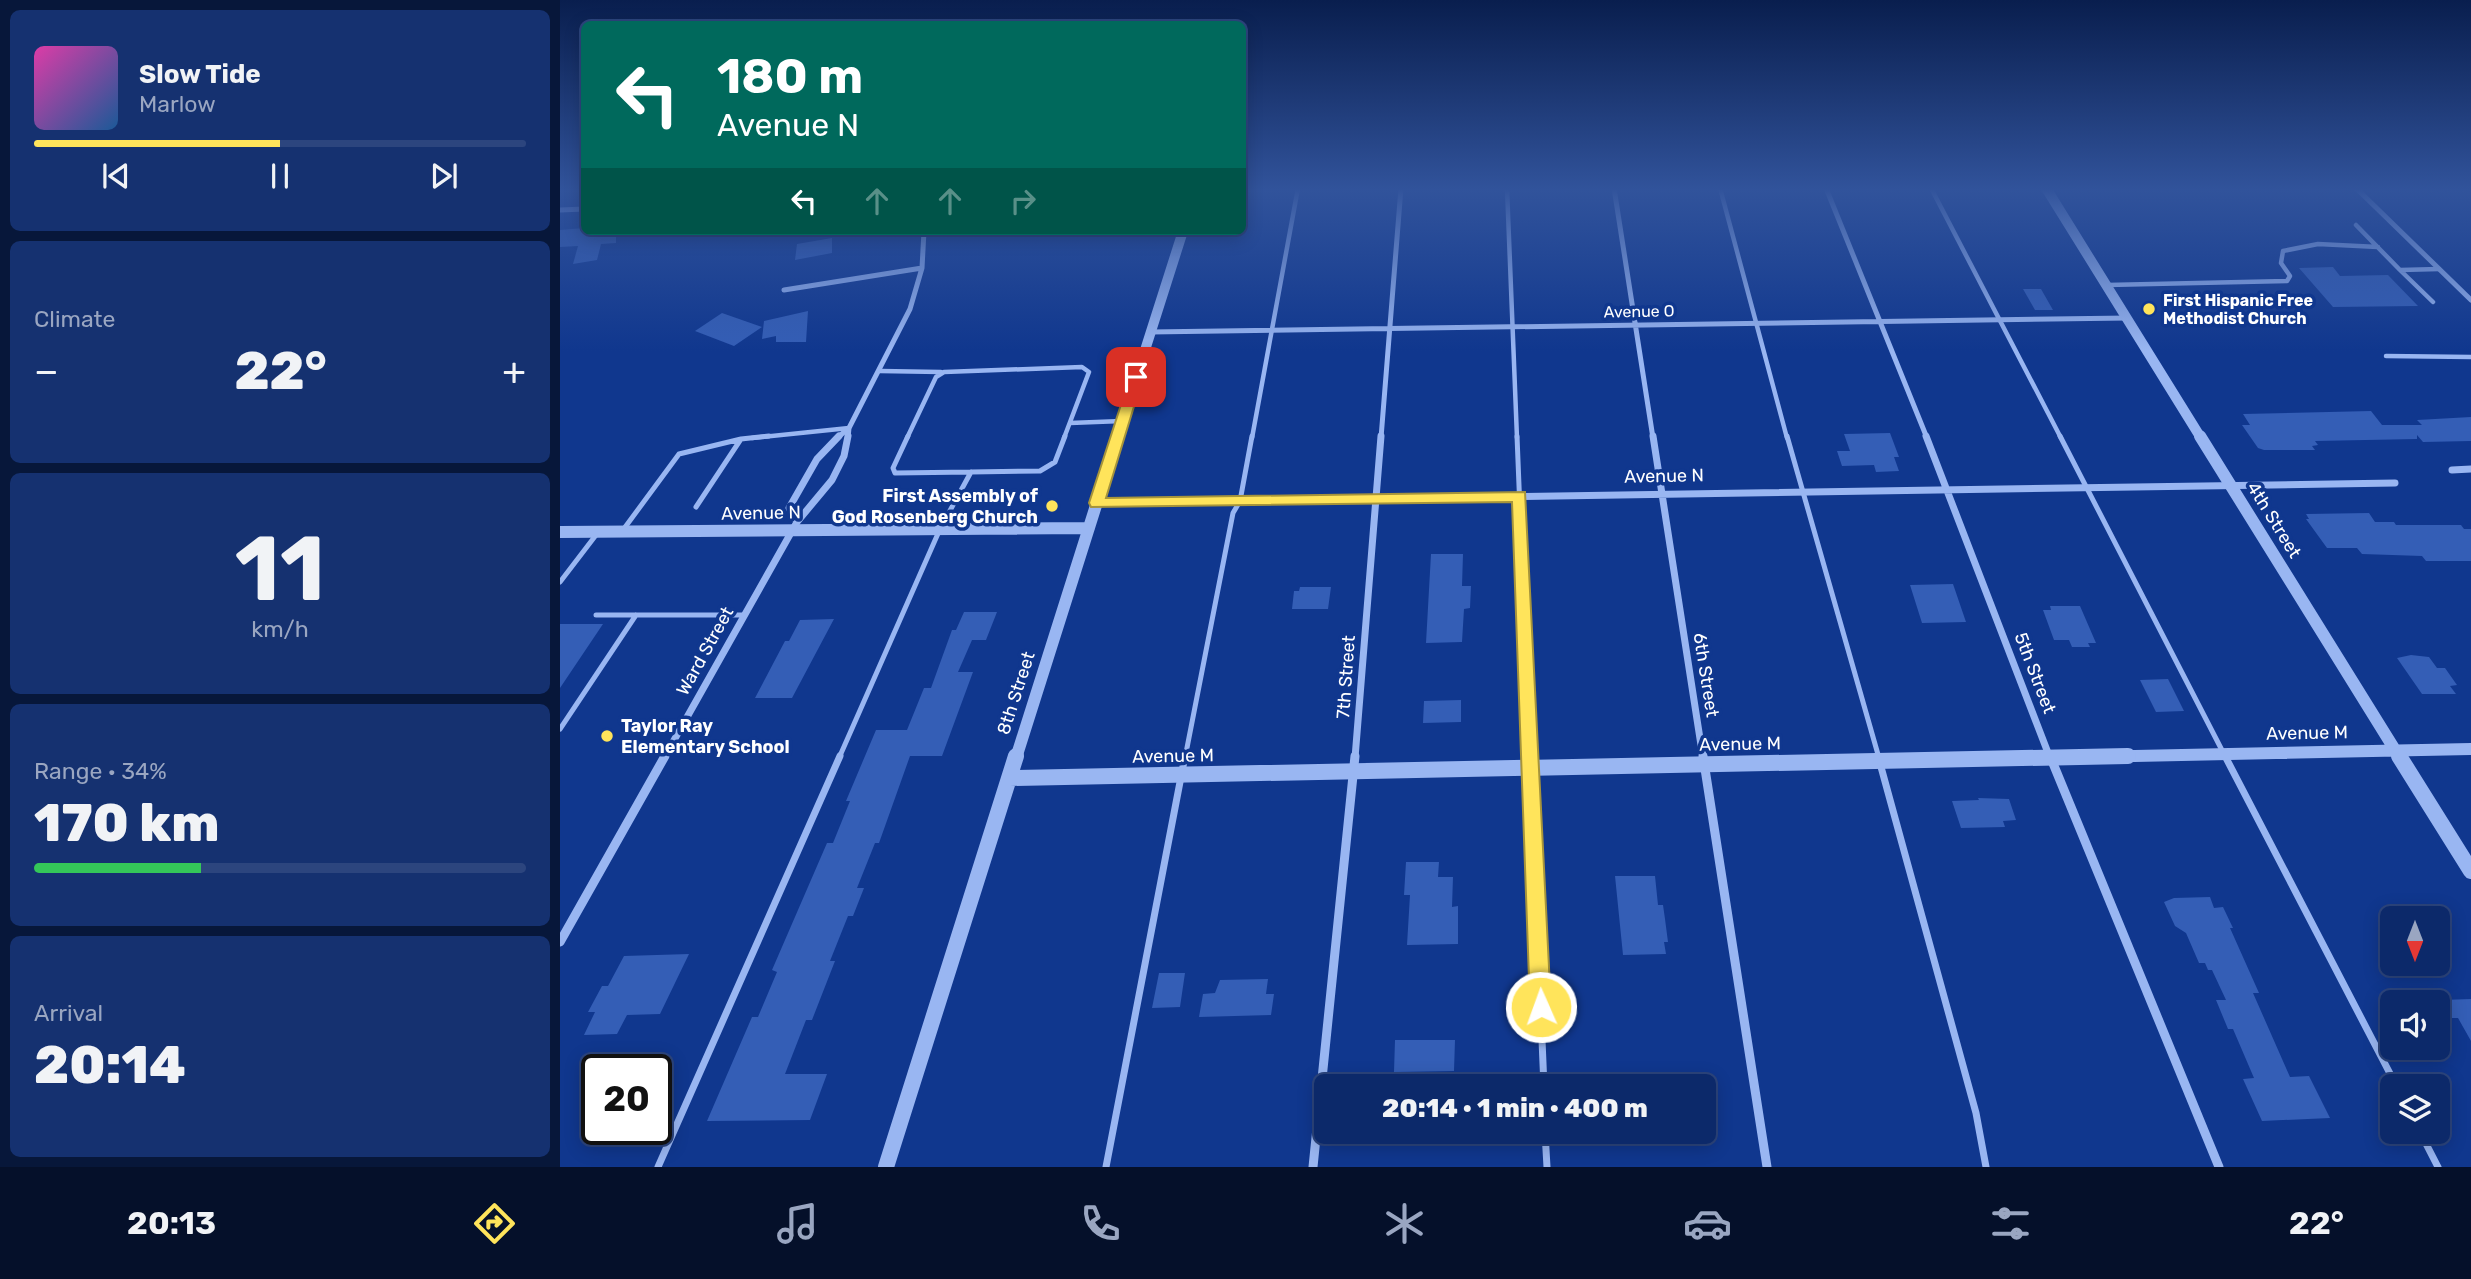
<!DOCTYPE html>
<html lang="en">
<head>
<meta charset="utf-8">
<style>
  :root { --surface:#0c296a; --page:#153170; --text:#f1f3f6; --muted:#9aa6c1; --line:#2c457e; --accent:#ffe45b }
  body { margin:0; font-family:Rubik,sans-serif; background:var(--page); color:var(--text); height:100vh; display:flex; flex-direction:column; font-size:26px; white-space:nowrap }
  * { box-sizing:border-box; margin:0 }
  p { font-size:23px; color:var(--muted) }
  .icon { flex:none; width:38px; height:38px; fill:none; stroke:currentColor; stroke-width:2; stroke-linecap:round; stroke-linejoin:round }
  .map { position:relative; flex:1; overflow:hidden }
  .panel { display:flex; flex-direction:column; gap:10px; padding:10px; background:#07173a; width:560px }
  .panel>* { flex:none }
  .guide { position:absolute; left:21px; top:21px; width:665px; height:214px; border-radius:10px; box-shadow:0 4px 18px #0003,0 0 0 2px var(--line); background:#00695c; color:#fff; overflow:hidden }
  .needle { width:46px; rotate:180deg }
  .controls { position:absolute; left:1820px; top:906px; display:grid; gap:14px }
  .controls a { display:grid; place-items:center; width:70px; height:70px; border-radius:10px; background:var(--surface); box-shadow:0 4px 18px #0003,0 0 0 2px var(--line); font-size:35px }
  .speed { position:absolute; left:21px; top:1054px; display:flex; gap:14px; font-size:35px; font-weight:700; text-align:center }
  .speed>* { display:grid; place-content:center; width:91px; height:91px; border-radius:50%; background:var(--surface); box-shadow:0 4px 18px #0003,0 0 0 2px var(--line); line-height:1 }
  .speed .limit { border:4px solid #111; border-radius:10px; background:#fff; color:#111 }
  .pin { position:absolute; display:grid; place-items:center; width:60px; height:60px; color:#fff; margin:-30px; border-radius:14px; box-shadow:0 4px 10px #0006 }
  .me { position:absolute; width:77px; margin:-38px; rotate:358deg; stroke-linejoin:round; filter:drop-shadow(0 0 5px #0008) }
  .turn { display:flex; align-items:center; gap:24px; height:147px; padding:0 21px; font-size:32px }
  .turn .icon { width:91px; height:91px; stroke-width:2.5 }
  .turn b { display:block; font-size:49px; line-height:60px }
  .lanes { display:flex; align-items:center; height:66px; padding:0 21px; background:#0003; justify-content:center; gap:35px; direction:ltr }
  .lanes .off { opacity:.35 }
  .big { font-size:52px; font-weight:800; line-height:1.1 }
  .panel .widget { flex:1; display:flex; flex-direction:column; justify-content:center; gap:10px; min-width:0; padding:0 24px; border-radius:10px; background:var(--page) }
  .panel .dial { align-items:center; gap:0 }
  .dial b { font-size:91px; line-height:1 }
  .song { display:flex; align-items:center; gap:21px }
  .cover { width:84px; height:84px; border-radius:10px; background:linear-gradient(135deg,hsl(320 70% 55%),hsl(210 70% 35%)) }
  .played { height:7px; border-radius:4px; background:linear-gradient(90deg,var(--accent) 50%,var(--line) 50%) }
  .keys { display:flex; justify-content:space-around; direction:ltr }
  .heat { display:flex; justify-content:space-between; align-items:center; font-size:38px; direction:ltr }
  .charge { height:10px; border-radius:5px; background:linear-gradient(90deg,#34c759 34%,var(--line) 0) }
  .trip { position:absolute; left:754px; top:1074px; width:402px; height:70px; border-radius:10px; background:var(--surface); box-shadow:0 4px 18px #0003,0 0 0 2px var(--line); font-weight:800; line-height:70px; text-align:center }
  .tabs { display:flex; height:112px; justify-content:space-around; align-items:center; background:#05102a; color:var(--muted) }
  .tabs .icon { width:49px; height:49px }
  .tabs .on { color:var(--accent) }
  .tabs b { font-size:32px; color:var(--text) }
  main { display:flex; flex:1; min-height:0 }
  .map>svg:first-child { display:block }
  .building { fill:#345eb6 }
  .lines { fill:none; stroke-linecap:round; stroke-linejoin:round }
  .service-far2 { stroke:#99b6f2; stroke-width:4.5 }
  .service-far1 { stroke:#99b6f2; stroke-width:5 }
  .service { stroke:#99b6f2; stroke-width:7 }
  .minor-far2 { stroke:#99b6f2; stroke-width:5 }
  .minor-far1 { stroke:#99b6f2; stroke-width:7 }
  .minor { stroke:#99b6f2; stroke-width:9 }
  .tertiary-far2 { stroke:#99b6f2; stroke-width:10 }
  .tertiary-far1 { stroke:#99b6f2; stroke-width:12 }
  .tertiary { stroke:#99b6f2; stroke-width:16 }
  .route { fill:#ffe45b; stroke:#a6943b; stroke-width:2 }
  .poi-dot { fill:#ffe45b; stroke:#10378e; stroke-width:2.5 }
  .labels { text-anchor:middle; stroke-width:7; stroke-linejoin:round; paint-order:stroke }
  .far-poi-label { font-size:16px; font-weight:bold; fill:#fff; stroke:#10378e; text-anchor:start }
  .far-street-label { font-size:16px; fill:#fff; stroke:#10378e }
  .street-label { font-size:18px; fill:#fff; stroke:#10378e }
  .poi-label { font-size:18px; font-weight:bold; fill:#fff; stroke:#10378e; text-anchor:end }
</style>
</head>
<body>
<main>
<section class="panel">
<div class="widget">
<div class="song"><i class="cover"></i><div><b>Slow Tide</b><p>Marlow</p></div></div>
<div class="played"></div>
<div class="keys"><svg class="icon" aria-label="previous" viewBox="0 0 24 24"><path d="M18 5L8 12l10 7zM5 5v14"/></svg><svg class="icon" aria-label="pause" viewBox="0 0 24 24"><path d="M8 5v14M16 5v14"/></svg><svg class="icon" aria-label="next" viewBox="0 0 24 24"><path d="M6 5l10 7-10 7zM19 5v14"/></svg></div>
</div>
<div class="widget"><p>Climate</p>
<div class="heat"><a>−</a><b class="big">22°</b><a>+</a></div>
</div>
<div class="widget dial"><b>11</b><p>km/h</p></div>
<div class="widget"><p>Range · 34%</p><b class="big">170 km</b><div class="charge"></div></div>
<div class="widget"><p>Arrival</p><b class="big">20:14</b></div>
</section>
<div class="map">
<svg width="1911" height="1167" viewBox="0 0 1911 1167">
  <rect width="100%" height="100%" fill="#10378e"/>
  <path class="building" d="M 24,228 L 24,231 L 56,231 L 56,243 L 41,244 L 37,260 L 13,264 L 18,246 L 0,247 L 0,230 Z
    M 272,238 L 272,253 L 235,260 L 237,244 Z
    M 1773,267 L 1780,276 L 1828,275 L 1858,306 L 1773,307 L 1739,268 Z
    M 1463,289 L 1481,289 L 1493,310 L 1475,310 Z
    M 248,311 L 246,342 L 216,342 L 216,336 L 202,339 L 204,321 Z
    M 162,313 L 202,327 L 174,346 L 135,331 Z
    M 1811,411 L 1822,425 L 1862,425 L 1857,420 L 1911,417 L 1911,441 L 1863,442 L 1857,435 L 1857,439 L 1755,441 L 1758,445 L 1752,446 L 1755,450 L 1704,450 L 1698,448 L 1682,425 L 1690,425 L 1683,414 Z
    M 1330,433 L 1339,457 L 1334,457 L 1339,471 L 1316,472 L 1314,465 L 1282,466 L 1277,451 L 1290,451 L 1284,434 Z
    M 1809,513 L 1815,522 L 1834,522 L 1836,525 L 1901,525 L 1904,529 L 1911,529 L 1911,561 L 1866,561 L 1862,556 L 1802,554 L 1797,548 L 1767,548 L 1746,519 L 1749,519 L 1746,514 Z
    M 871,554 L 903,554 L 902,586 L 911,586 L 910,608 L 904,609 L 902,642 L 866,643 Z
    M 1393,584 L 1406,622 L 1362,623 L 1350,585 Z
    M 740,587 L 771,587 L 768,609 L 732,609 L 734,591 L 739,591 Z
    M 1490,606 L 1520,606 L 1536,643 L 1528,643 L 1530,647 L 1512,647 L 1509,640 L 1494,640 L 1483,610 L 1491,610 Z
    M 404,612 L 437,612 L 426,640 L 412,640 L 398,672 L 413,672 L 382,756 L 350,756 L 319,843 L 315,843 L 297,888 L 304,888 L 293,916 L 288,916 L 270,961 L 275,961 L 252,1020 L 246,1020 L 225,1074 L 267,1074 L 250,1120 L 147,1121 L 192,1017 L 198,1017 L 217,972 L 212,970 L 267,843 L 273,843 L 290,801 L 286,801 L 316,730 L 347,730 L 364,688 L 371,688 L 392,630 L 396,630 Z
    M 274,619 L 232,698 L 195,698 L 225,641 L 229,641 L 240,620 Z
    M 0,624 L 43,624 L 0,688 Z
    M 1851,655 L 1869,657 L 1877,668 L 1885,668 L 1897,685 L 1890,686 L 1896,694 L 1862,694 L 1837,658 Z
    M 1608,679 L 1624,711 L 1596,712 L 1580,680 Z
    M 901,700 L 901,722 L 863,723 L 864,701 Z
    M 1418,798 L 1449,799 L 1456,820 L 1443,821 L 1445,827 L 1401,828 L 1392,801 L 1419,800 Z
    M 846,862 L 879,862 L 878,877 L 893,877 L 892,907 L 898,906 L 898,944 L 847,945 L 850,895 L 844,895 Z
    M 1055,876 L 1095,876 L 1098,905 L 1103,905 L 1105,919 L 1108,942 L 1104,942 L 1106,954 L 1063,955 Z
    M 1650,897 L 1654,908 L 1663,907 L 1673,928 L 1670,928 L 1699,993 L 1693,993 L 1730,1077 L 1749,1076 L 1770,1118 L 1702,1121 L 1683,1079 L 1694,1078 L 1673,1029 L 1668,1029 L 1656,1000 L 1666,1000 L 1652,970 L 1648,970 L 1645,963 L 1639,963 L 1626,933 L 1615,926 L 1604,902 L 1614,898 Z
    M 129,954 L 100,1014 L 67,1015 L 57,1034 L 24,1035 L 35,1012 L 28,1012 L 42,986 L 48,986 L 64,956 Z
    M 599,973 L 625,973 L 620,1007 L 592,1008 Z
    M 708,979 L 706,994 L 714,994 L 711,1015 L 639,1017 L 643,994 L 655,993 L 660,980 Z
    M 1911,999 L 1911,1041 L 1898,1018 L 1892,1018 L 1882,1000 Z
    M 835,1040 L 895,1040 L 894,1071 L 834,1072 Z"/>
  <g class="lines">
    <path class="service-far2" d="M 947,188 L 957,438
      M 1160,188 L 1227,438
      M 1371,188 L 1501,438
      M 1796,225 L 1840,270 L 1879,269
      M 1840,270 L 1873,302
      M 1547,285 L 1727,281 L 1730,276 L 1721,263 L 1723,251 L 1758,244 L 1818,247
      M 1826,356 L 1911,357
      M 320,371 L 381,372
      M 510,423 L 562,421
      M 192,438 L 289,428
      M 347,438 L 376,377 L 384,372 L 522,367 L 529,372 L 504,438
      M 692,438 L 738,188"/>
    <path class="service-far1" d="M 348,436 L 333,468 L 335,473 L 411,472
      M 957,436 L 970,758
      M 1227,436 L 1319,758
      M 1500,436 L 1666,758
      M 411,472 L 480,471 L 495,462 L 505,436
      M 136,507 L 181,439 L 209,436
      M 63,530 L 119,454 L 181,439
      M 0,582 L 36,535
      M 36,615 L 184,615
      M 0,729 L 76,615
      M 279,758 L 380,529 L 411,472
      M 625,758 L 673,513 L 680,501 L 692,436"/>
    <path class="service" d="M 970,756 L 984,1087
      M 1318,756 L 1416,1113 L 1426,1167
      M 1665,756 L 1837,1087
      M 985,1132 L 987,1167
      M 1860,1132 L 1878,1167
      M 98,1167 L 280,756
      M 546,1167 L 625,756"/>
    <path class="minor-far2" d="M 1054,188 L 1093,438
      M 1266,188 L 1367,438
      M 1796,188 L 1911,300
      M 0,210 L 24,209
      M 224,290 L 362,268
      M 590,332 L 1568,318
      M 277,438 L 289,428 L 350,309 L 362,268 L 364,231
      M 288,438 L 289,428
      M 821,438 L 841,188"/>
    <path class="minor-far1" d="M 1093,436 L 1143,758
      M 1366,436 L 1490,758
      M 1892,470 L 1911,469
      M 537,503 L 1835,483
      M 237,522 L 229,508 L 257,459 L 279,436
      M 104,758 L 237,522 L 272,480 L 284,456 L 288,436
      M 795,758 L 821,436"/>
    <path class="minor" d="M 1143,756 L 1207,1167
      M 1490,756 L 1659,1167
      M 0,942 L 105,756
      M 753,1167 L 795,756"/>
    <path class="tertiary-far2" d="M 1486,188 L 1641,438
      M 557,438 L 623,231"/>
    <path class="tertiary-far1" d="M 1640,436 L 1840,758
      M 0,532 L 529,528
      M 456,758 L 558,436
      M 1480,758 L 1911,749"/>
    <path class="tertiary" d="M 1839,756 L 1911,871
      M 450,778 L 1568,756
      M 326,1167 L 456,756"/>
  </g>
  <linearGradient id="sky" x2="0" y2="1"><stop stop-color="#091e4e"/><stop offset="0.54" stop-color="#31539b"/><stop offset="1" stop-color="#31539b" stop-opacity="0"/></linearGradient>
  <rect width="1911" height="351" fill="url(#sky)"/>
  <path class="route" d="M 576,372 L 583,377 L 546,498 L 965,492 L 991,1007 L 988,1014 L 981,1018 L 973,1014 L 970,1007 L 952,502 L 531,507 L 529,503 L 570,377 Z"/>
  <g class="poi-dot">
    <circle cx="1589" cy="309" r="7"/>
    <circle cx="492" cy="506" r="7"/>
    <circle cx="47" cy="736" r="7"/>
  </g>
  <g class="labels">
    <g class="far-poi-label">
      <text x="1603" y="306">First Hispanic Free<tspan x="1603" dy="18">Methodist Church</tspan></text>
    </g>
    <g class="far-street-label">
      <text transform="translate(1079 311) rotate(-1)" y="6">Avenue O</text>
    </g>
    <g class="street-label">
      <text transform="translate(1104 476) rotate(-1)" y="6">Avenue N</text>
      <text transform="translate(201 513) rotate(-1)" y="6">Avenue N</text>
      <text transform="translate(1714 520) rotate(58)" y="6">4th Street</text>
      <text transform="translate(145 651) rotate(-61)" y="6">Ward Street</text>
      <text transform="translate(1475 673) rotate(69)" y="6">5th Street</text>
      <text transform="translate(1146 675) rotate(81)" y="6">6th Street</text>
      <text transform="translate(786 677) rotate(-86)" y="6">7th Street</text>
      <text transform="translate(456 693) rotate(-72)" y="6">8th Street</text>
      <text transform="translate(1747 733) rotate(-1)" y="6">Avenue M</text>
      <text transform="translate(1180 744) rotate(-1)" y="6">Avenue M</text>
      <text transform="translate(613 756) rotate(-1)" y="6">Avenue M</text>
    </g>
    <g class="poi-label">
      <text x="478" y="502">First Assembly of<tspan x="478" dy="21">God Rosenberg Church</tspan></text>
      <text x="61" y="732" text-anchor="start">Taylor Ray<tspan x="61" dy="21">Elementary School</tspan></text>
    </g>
  </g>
</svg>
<div class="controls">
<a><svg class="needle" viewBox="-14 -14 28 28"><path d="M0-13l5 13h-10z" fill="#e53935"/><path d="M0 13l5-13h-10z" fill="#9aa6c1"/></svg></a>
<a><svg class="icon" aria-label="sound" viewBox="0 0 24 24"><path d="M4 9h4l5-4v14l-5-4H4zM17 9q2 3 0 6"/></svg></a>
<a><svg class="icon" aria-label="layers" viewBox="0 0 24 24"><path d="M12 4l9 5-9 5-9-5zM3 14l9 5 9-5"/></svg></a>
</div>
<div class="speed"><div class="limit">20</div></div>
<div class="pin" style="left:576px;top:377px;background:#d93025"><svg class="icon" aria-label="arrive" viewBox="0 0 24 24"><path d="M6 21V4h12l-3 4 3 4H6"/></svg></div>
<svg class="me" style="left:981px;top:1007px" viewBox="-20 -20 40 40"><circle r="17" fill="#ffe45b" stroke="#fff" stroke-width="3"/><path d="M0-11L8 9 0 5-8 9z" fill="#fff"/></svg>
<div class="trip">20:14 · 1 min · 400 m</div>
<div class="guide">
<div class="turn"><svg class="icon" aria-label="left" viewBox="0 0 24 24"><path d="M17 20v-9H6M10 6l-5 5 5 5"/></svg><div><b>180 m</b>Avenue N</div></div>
<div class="lanes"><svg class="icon" aria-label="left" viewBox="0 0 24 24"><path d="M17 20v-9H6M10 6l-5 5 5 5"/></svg><svg class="icon off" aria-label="ahead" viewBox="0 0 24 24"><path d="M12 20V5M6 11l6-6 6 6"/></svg><svg class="icon off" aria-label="ahead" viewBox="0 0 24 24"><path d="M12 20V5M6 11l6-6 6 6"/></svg><svg class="icon off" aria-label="right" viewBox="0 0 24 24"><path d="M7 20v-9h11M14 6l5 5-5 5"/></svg></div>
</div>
</div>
</main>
<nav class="tabs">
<b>20:13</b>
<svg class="icon on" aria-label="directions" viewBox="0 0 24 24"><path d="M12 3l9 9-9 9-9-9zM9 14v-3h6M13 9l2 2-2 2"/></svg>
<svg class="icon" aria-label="music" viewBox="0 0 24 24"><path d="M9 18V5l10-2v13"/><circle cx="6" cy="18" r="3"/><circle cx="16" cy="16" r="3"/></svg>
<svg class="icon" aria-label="phone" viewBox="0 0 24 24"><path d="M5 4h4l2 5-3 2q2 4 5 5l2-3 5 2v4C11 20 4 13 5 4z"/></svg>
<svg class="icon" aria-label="climate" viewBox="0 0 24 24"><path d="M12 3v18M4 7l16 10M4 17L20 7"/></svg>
<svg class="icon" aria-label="car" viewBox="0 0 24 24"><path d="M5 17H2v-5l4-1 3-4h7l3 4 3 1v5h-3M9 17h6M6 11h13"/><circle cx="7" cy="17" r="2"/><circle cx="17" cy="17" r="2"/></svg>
<svg class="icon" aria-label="filters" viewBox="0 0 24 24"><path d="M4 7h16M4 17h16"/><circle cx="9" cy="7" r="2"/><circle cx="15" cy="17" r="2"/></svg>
<b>22°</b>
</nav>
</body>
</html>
